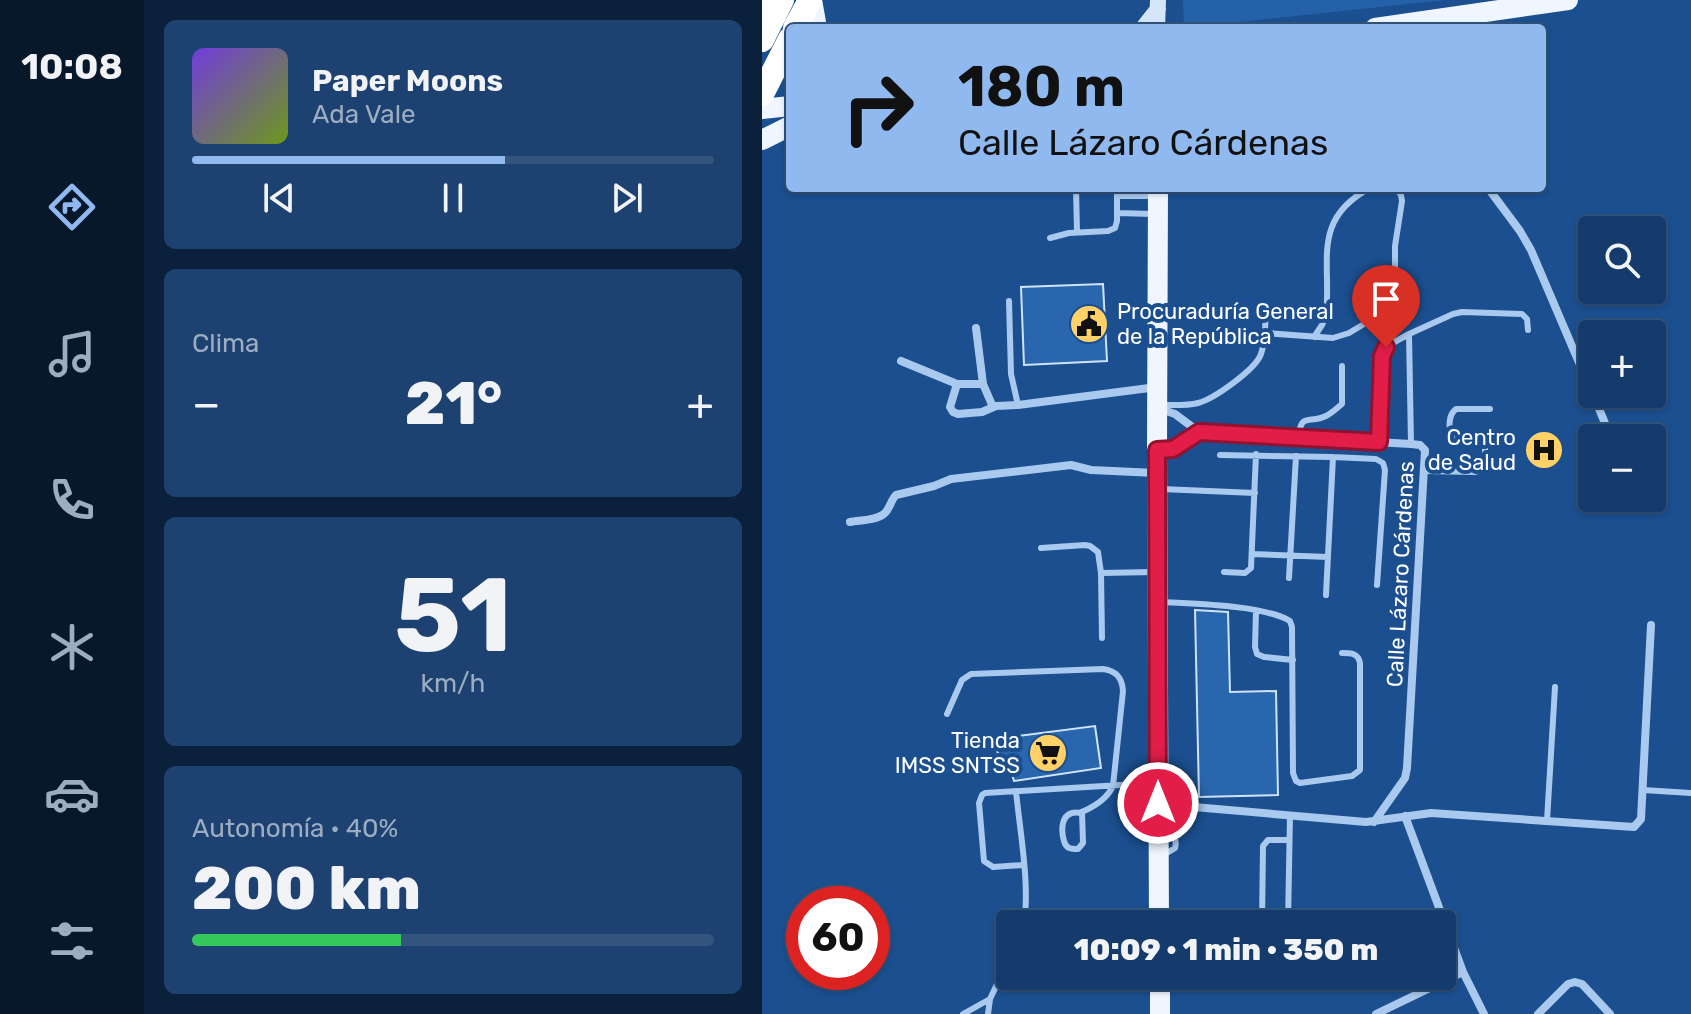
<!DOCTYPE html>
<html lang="es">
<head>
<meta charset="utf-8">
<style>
  :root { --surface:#143b6b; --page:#1d4271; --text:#f1f3f6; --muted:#9dadc1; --line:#33557e; --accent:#90b9f0 }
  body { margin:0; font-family:Rubik,sans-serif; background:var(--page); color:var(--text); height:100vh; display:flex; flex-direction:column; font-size:30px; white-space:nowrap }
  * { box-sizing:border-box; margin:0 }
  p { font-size:26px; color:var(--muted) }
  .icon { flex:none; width:44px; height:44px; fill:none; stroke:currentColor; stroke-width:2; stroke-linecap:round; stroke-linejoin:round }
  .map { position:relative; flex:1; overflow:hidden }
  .drawer { display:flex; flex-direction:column; gap:20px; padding:20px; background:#0b203b; width:618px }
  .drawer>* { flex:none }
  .top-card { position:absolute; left:24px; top:24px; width:760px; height:168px; border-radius:8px; box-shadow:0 2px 6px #0004,0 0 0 2px var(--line); background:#90b9f0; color:#111; overflow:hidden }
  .tools { position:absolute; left:816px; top:216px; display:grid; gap:16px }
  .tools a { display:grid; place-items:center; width:88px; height:88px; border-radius:8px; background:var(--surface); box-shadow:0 2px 6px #0004,0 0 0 2px var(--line); font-size:40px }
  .speed { position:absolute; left:24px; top:886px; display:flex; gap:16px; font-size:40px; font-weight:700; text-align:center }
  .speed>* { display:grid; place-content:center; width:104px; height:104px; border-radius:50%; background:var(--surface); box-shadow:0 2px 6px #0004,0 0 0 2px var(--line); line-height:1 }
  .speed .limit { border:12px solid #d22; background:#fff; color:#111 }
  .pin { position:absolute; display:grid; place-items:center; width:68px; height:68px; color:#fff; margin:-82px -34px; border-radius:50% 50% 50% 0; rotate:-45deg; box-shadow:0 0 8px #0007 }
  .pin .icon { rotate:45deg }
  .me { position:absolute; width:88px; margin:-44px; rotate:0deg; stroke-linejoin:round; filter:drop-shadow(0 0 6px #0008) }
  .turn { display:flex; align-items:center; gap:28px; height:168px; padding:0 40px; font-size:36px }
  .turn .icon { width:104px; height:104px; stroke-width:2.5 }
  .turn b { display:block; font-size:56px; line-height:68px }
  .big { font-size:60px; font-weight:800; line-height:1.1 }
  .drawer .widget { flex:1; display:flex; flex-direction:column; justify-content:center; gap:12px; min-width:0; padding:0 28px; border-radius:12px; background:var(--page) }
  .drawer .dial { align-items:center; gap:0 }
  .dial b { font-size:104px; line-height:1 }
  .song { display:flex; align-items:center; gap:24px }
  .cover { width:96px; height:96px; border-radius:12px; background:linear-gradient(135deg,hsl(260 70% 55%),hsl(80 70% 35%)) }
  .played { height:8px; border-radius:4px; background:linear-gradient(90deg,var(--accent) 60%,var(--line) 60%) }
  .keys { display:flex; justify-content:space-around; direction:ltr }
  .heat { display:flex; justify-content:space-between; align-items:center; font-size:44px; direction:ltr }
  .charge { height:12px; border-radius:6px; background:linear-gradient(90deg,#34c759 40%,var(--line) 0) }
  .trip { position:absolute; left:234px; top:910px; width:460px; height:80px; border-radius:8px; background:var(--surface); box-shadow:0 2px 6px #0004,0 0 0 2px var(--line); font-weight:800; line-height:80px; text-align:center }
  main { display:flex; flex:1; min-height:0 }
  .dock { display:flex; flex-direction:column; width:144px; justify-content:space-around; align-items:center; background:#08182b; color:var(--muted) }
  .dock .icon { width:56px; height:56px }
  .dock .on { color:var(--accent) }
  .dock b { font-size:36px; color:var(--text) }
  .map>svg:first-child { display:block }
  .green { fill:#2461a8 }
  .building { fill:#2a66ad; stroke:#cfe3fa; stroke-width:2 }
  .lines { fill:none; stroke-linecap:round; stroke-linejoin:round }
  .lane { stroke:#a9c9ee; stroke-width:6 }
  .street { stroke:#a9c9ee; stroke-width:8 }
  .secondary { stroke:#d6e6fa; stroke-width:16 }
  .primary { stroke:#f0f6ff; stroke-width:20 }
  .highway { stroke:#fff; stroke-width:24 }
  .route-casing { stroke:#92132f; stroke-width:20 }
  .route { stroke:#e11d48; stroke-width:14 }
  .labels { text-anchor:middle; stroke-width:8; stroke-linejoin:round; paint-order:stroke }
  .poi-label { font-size:22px; fill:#fff; stroke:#1b4f8f; text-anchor:end }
  .street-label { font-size:22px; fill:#fff; stroke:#1b4f8f }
</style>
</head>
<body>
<main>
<nav class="dock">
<b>10:08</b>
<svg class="icon on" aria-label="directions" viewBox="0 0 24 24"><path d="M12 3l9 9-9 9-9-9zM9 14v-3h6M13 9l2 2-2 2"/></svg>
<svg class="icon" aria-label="music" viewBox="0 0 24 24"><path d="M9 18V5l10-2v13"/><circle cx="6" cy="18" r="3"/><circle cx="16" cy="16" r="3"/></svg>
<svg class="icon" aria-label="phone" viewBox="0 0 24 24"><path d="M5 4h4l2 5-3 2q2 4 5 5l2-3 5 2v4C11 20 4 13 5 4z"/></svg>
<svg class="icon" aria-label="climate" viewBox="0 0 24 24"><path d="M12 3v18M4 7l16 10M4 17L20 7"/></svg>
<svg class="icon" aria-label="car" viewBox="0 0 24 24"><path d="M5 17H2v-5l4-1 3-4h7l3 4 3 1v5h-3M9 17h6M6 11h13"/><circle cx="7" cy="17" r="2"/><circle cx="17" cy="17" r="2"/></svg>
<svg class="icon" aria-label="filters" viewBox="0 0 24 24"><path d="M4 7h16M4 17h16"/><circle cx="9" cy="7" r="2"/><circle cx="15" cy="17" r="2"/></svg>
</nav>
<section class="drawer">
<div class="widget">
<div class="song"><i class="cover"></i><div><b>Paper Moons</b><p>Ada Vale</p></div></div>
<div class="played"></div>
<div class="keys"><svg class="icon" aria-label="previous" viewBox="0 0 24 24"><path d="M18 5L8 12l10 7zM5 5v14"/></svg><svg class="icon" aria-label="pause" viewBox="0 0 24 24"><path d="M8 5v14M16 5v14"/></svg><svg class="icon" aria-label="next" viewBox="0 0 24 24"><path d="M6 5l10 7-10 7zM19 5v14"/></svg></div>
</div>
<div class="widget"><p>Clima</p>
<div class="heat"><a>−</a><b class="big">21°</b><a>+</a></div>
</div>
<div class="widget dial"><b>51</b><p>km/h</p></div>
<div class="widget"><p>Autonomía · 40%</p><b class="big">200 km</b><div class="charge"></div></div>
</section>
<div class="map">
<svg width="929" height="1014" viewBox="0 0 929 1014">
  <rect width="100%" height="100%" fill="#1b4f8f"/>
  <path class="green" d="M 421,0 L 684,0 L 422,28 Z"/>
  <path class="building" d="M 341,284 L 345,361 L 262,365 L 259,287 Z
    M 433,610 L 466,612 L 468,692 L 514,691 L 516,795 L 437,797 Z
    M 333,726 L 339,768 L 252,781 L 248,768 L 239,770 L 233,739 Z"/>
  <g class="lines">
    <path class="lane" d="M 314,188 L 315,232
      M 355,196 L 393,196
      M 355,213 L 391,214
      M 288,238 L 307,233 L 346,231 L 353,228 L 355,221 L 355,188
      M 247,301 L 249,374 L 256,405
      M 503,333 L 571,338 L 587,333 L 617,315 L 629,297 L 633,281 L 633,246 L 640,201 L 639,195 L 634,188
      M 647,334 L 691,314 L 700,312 L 760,314 L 765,319 L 766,330
      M 552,337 L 560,325 L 564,316 C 570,263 548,220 608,188
      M 399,405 C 411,405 424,406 436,403 C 452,399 494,369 499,354 C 504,340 503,324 504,310
      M 537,437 C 538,412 548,424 564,416 C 570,413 575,408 580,404 L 580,366
      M 617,442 L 621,353 L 627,345 L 647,334 L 649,444
      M 458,455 L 571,457 L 614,459 L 621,463 L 623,470 L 615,585
      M 663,471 L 713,472 L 720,469 L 723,462 L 723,446 L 717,441 L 698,440 L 691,437 C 686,429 686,415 694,409 L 728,409
      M 399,489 L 493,493
      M 279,548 L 323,545 L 328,546 L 336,552 L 339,573 L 340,638
      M 490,554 L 566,557
      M 462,572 L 483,573 L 489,568 L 494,454
      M 339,573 L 392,572
      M 527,578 L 534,456
      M 564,595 L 571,457
      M 400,602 C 433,604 501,605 528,621 L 530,627 L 531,773 L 534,781 L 538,783 L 590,776 L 598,770 L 598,663 C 596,653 589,653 580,653
      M 494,611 L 493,647 L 495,654 L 502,657 L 531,660
      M 185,714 L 200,680 L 209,674 L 341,669 C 354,671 360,677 361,691 L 351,786 C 346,797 333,806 322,811 C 314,815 318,811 310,813 C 299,816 299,831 302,841 C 304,849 309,849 316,849 L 321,843 L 320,812
      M 881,790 L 929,793
      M 254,791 C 258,833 268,883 262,924
      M 785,821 L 793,687
      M 400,856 L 413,848 C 416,837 410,834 401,829
      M 261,865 L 231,867 L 222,861 L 217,803 L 220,795 L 223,793 L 392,783
      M 500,924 L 501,846 L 506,840 L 527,840
      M 526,924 L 528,815
      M 499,976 L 502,982 L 509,985 L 520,984 L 526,976
      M 201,1014 L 228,999
      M 226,1014 L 228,999 L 248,957"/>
    <path class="street" d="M 726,188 L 758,231 L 769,250 L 830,393
      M 214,328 L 221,384 L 231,407
      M 139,361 L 195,384 L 221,384
      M 195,384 L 188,407 L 191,412 L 196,414 L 220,412 L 234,406 L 256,405 L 395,387
      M 831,394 L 849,438
      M 398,409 L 413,414 L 437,432
      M 397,450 C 414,450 424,441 437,432 L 649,444 L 658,445 L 663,450 L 645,768 L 643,778 L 612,822
      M 88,522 C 98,520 115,521 123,513 C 128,508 129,500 134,495 L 172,486 L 189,479 L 309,465 L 329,470 L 394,473
      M 397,804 L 604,822 L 669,813 L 872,827 L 879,819 L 889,625
      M 643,816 L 701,972 L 722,1014
      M 614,1014 L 701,972
      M 776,1014 L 806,984 L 813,982 L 820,984 L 848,1014"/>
    <path class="secondary" d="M 381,28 L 396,9
      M 395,28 L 396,0"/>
    <path class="primary" d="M 50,0 L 55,28
      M 613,28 L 806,0
      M 0,109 L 28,106
      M 0,140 L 28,126
      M 396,188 L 395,450 L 397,924
      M 398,976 L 398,1014"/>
    <path class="highway" d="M 0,1 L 1,0
      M 33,28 L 48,0
      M 0,40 L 20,0
      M 0,94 L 28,39"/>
  </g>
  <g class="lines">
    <g class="route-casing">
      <path id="route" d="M 396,803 L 395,450 L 411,449 L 437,432 L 617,442 L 620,356 L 624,347"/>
    </g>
    <use href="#route" class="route"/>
  </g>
  <defs>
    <g id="civic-disc" transform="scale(2)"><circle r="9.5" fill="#ffd166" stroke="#1b4f8f"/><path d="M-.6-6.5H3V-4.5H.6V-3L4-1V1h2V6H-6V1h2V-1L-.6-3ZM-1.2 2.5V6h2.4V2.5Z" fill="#111"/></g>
    <g id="hospital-disc" transform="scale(2)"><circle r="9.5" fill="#ffd166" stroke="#1b4f8f"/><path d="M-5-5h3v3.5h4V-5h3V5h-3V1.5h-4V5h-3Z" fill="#111"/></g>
    <g id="supermarket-disc" transform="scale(2)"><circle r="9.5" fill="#ffd166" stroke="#1b4f8f"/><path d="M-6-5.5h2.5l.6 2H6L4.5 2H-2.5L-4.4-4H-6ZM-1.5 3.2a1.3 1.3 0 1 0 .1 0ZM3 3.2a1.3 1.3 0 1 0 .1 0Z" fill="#111"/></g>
  </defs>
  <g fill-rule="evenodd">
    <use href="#civic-disc" x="327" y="324"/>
    <use href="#hospital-disc" x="782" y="450"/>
    <use href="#supermarket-disc" x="286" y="753"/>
  </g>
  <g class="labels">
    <g class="poi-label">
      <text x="355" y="319" text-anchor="start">Procuraduría General<tspan x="355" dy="25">de la República</tspan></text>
      <text x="754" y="445">Centro<tspan x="754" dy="25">de Salud</tspan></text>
      <text x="258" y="748">Tienda<tspan x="258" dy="25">IMSS SNTSS</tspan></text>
    </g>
    <g class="street-label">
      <text transform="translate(638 574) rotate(-87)" y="8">Calle Lázaro Cárdenas</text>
    </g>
  </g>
</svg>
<div class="tools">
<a><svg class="icon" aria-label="search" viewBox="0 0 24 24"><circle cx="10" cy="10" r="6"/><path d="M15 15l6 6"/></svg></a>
<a>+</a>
<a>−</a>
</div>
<div class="speed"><div class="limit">60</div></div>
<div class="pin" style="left:624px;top:347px;background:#d93025"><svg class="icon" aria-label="arrive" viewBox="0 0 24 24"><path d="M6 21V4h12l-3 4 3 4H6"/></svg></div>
<svg class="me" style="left:396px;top:803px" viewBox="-20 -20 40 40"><circle r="17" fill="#e11d48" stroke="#fff" stroke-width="3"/><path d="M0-11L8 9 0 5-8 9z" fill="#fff"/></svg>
<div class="trip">10:09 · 1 min · 350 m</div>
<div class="top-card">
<div class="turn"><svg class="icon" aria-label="right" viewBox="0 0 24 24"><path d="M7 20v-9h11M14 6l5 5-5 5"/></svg><div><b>180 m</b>Calle Lázaro Cárdenas</div></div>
</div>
</div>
</main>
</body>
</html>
